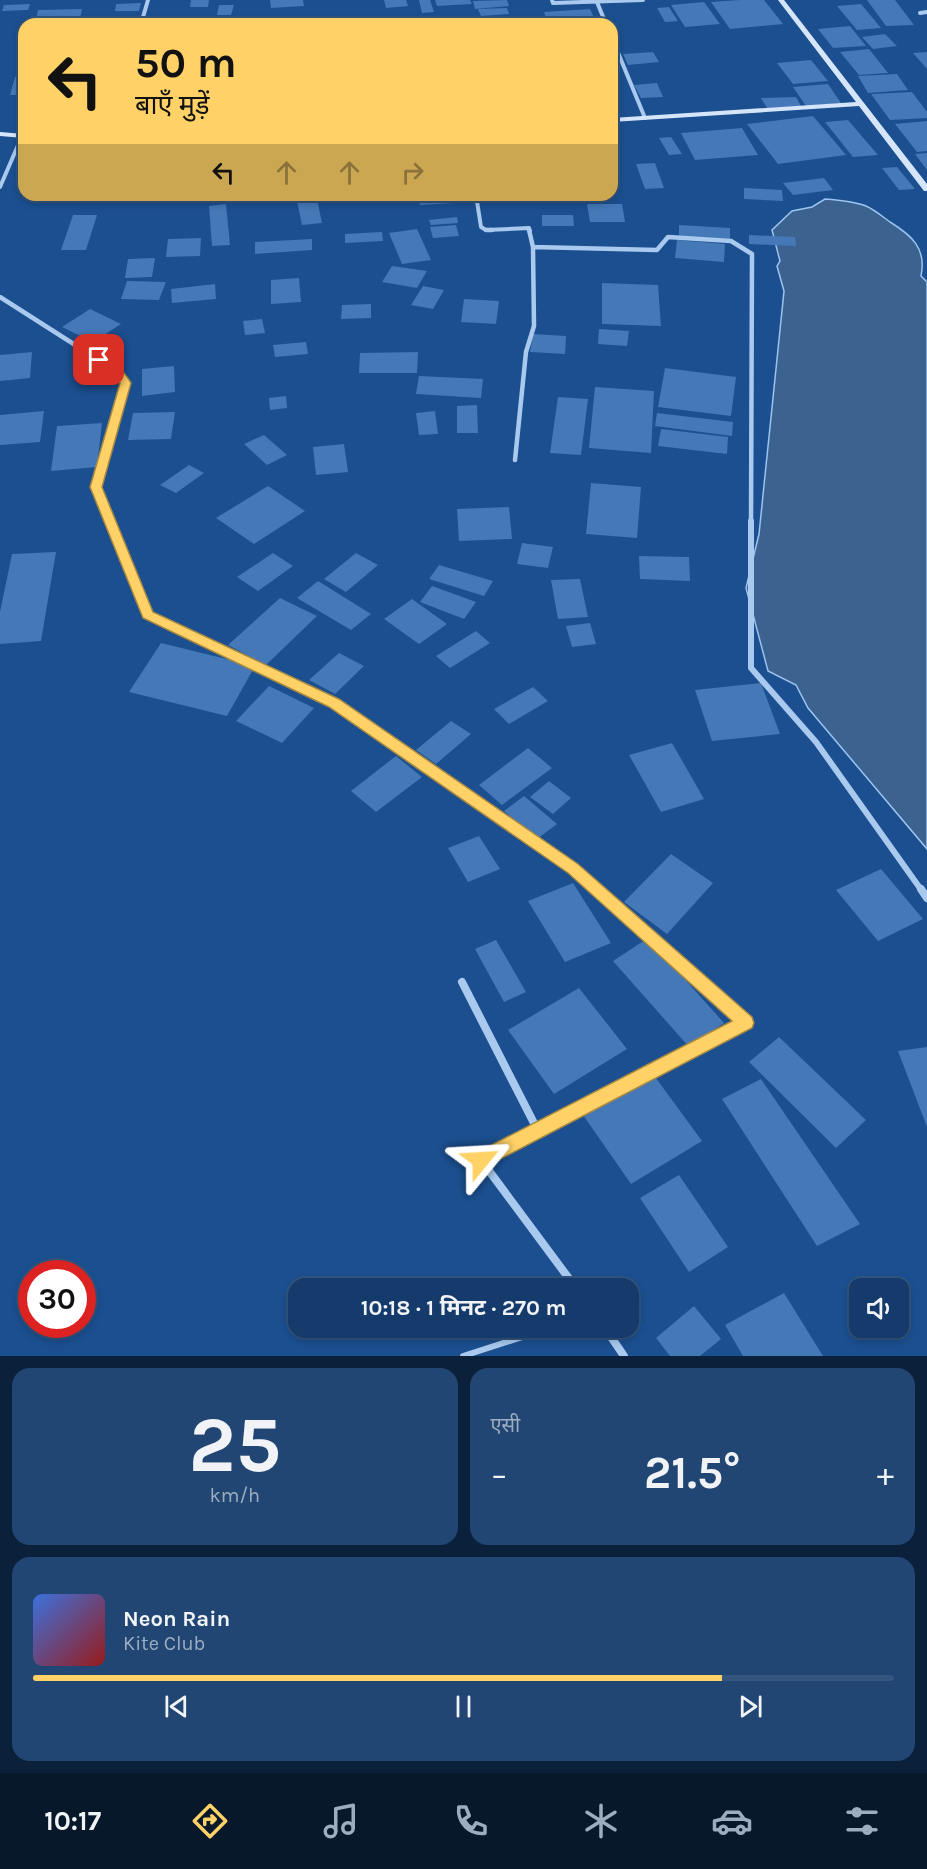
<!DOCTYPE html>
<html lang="hi">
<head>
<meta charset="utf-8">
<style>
  :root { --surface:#143b6b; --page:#214673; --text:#f1f3f6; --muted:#9dadc1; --line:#33557e; --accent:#ffd166 }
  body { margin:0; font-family:Karla,"Noto Sans Devanagari",sans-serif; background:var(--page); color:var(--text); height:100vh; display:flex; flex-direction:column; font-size:22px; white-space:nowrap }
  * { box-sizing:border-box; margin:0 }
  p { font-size:20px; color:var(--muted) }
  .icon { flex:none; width:33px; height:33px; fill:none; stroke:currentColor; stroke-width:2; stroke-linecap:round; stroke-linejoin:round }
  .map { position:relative; height:1356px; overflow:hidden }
  .details { display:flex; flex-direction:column; gap:12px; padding:12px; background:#0b203b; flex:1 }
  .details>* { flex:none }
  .top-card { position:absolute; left:18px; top:18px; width:600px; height:183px; border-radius:18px; box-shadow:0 3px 9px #0003,0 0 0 2px var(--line); background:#ffd166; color:#111; overflow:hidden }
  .controls { position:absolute; left:849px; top:1278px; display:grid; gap:12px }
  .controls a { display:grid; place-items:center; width:60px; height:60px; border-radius:12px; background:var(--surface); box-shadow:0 3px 9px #0003,0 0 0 2px var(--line); font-size:30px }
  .speed { position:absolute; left:18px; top:1260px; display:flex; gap:12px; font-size:30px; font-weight:700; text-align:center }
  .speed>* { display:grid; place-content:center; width:78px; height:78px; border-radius:50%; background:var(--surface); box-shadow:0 3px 9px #0003,0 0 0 2px var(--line); line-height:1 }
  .speed .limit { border:9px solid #d22; background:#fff; color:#111 }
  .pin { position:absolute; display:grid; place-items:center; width:51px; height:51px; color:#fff; margin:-26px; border-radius:12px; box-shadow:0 3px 9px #0006 }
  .me { position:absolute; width:66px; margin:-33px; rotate:63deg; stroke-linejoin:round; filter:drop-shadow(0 0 4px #0008) }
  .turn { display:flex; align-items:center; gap:21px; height:126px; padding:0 18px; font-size:27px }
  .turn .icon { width:78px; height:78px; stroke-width:2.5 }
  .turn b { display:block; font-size:42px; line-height:51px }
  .lanes { display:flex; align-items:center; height:57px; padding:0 18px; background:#0003; justify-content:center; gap:30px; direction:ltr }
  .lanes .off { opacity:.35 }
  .big { font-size:45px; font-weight:700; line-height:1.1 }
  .details .widget { flex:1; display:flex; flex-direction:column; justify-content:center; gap:9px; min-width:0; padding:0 21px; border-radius:18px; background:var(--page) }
  .details .dial { align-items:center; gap:0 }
  .dial b { font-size:78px; line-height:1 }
  .song { display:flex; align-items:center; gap:18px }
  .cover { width:72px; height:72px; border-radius:9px; background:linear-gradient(135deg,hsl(220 70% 55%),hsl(0 70% 35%)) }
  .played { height:6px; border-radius:3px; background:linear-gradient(90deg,var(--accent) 80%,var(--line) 80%) }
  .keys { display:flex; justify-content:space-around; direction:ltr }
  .heat { display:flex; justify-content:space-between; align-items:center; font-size:33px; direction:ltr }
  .details .tiles { flex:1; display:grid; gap:12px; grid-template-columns:1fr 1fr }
  .widget:last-child { grid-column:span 2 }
  .trip { position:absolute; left:288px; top:1278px; width:351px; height:60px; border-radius:18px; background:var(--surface); box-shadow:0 3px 9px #0003,0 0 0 2px var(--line); font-weight:700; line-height:60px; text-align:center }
  .tab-bar { display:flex; height:96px; justify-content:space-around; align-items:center; background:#08182b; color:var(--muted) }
  .tab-bar .icon { width:42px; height:42px }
  .tab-bar .active { color:var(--accent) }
  .tab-bar b { font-size:27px; color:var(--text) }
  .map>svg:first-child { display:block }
  .water { fill:#3c6290; stroke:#9cc4f0; stroke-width:1.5 }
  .building { fill:#4478b7 }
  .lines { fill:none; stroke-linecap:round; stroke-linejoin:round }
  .lane { stroke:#a9c9ee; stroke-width:6 }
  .street-far3 { stroke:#a9c9ee; stroke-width:4 }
  .street-far2 { stroke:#a9c9ee; stroke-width:4.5 }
  .street-far1 { stroke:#a9c9ee; stroke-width:6 }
  .street { stroke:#a9c9ee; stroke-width:8 }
  .secondary { fill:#d6e6fa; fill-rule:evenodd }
  .route { fill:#ffd166; stroke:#a68842; stroke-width:1.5 }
</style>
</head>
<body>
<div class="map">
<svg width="927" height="1356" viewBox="0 0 927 1356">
  <rect width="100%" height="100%" fill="#1b4f8f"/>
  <path class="water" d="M 825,199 C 839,200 853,201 866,206 C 875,210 883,217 890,222 C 911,235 927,248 921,276 L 927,282 L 927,849 L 808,708 L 796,685 L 768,671 L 746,588 L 759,534 L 784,291 L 777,266 L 780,261 L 772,230 L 792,211 L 812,207 Z"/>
  <path class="building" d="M 191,0 L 209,0 L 208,7 L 190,7 Z
    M 270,0 L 303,0 L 304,6 L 271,8 Z
    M 384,0 L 406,0 L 408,6 L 386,8 Z
    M 419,0 L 430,0 L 434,12 L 422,13 Z
    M 435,0 L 470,0 L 472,4 L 437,6 Z
    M 507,0 L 509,6 L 475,9 L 473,1 Z
    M 740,0 L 764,0 L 783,24 L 730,29 L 711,2 Z
    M 867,0 L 895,0 L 914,25 L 886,26 Z
    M 704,2 L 720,24 L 685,27 L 671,5 Z
    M 141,3 L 139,11 L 115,11 L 116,4 Z
    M 30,4 L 28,10 L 2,11 L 4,5 Z
    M 861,4 L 881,28 L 857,30 L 837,6 Z
    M 219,5 L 234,5 L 231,15 L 217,15 Z
    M 669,7 L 678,21 L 665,22 L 657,8 Z
    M 507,8 L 509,14 L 481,16 L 478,9 Z
    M 82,9 L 80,19 L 36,20 L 38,10 Z
    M 590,9 L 597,24 L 548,24 L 544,12 Z
    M 228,16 L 228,23 L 208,24 L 208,17 Z
    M 411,16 L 413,24 L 310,24 L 310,21 Z
    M 440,16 L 441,24 L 417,24 L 416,17 Z
    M 123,17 L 122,24 L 102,24 L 103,18 Z
    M 850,26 L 866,46 L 833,48 L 818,29 Z
    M 885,34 L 897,46 L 873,49 L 862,37 Z
    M 869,49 L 888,73 L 859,75 L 840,52 Z
    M 653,52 L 659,62 L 628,65 L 623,54 Z
    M 927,52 L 927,69 L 913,53 Z
    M 811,60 L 828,81 L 793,84 L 777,63 Z
    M 897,74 L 908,90 L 868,93 L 858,76 Z
    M 15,77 L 24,77 L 24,95 L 10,95 Z
    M 657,83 L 663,97 L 641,98 L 634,85 Z
    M 828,84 L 841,103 L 806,106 L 793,87 Z
    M 912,92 L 927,112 L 927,118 L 890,120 L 871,94 Z
    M 796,97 L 801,106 L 767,108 L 761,98 Z
    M 813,116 L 846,155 L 778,164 L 747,124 Z
    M 848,120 L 878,155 L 853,157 L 825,122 Z
    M 927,121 L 927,151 L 917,152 L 895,124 Z
    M 742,128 L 758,155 L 695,160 L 681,133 Z
    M 671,137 L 682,154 L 669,155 L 659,138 Z
    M 927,153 L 927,170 L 915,154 Z
    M 655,163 L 664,188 L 645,189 L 636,164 Z
    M 897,167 L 915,189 L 899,190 L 882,168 Z
    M 824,178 L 833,190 L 793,195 L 783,183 Z
    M 744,188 L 782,190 L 783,201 L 744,199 Z
    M 418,195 L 469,195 L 471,202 L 420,205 Z
    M 317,199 L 322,223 L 302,225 L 297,201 Z
    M 226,204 L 230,245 L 212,246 L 209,206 Z
    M 587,204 L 622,204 L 625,222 L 590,222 Z
    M 73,215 L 97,215 L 86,250 L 61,250 Z
    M 542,215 L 573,215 L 574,226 L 542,226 Z
    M 457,217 L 458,223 L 431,225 L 429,220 Z
    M 456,225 L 459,236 L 433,238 L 430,227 Z
    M 679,225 L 730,228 L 730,239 L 679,236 Z
    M 417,229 L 431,260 L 402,264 L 389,233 Z
    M 382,232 L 383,241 L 345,243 L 345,234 Z
    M 749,235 L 795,237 L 796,246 L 749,244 Z
    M 201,238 L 200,256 L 166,257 L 168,239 Z
    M 312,239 L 312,250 L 255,254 L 255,242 Z
    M 677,240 L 725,244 L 724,262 L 675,258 Z
    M 155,258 L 152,277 L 125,278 L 128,259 Z
    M 392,266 L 427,271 L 417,288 L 382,282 Z
    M 299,278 L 301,302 L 271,304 L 271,280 Z
    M 127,281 L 166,282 L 159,300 L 121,299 Z
    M 602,283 L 658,285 L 661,326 L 602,324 Z
    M 215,284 L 216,299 L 172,303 L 171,289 Z
    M 423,286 L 444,290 L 433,309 L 411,305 Z
    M 464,299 L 499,301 L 496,324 L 461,322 Z
    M 371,304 L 371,318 L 341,319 L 342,305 Z
    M 90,309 L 121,324 L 93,342 L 62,327 Z
    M 262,319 L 265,333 L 245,335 L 243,321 Z
    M 599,329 L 629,331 L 627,346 L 598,344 Z
    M 533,334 L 566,336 L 565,354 L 530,352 Z
    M 306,342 L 308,354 L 275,357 L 273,345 Z
    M 32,352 L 30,378 L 0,381 L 0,355 Z
    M 418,352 L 417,373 L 359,373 L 360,353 Z
    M 174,366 L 175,392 L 142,396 L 142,369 Z
    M 665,368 L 736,377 L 731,416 L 658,407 Z
    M 419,376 L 483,379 L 481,398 L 416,394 Z
    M 595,387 L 654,391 L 651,453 L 589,448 Z
    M 286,396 L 287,408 L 270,410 L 269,398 Z
    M 558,397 L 588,399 L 581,455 L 550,453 Z
    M 477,405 L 478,433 L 457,433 L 457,406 Z
    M 44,411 L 40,442 L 0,445 L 0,415 Z
    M 435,411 L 438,434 L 419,435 L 416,413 Z
    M 175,412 L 171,439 L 128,440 L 133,413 Z
    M 657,413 L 733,422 L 732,436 L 655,426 Z
    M 102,423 L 97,467 L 51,471 L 57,426 Z
    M 661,429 L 728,437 L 727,454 L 658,446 Z
    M 264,435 L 287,455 L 267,465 L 244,444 Z
    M 344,444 L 348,472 L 316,475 L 313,447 Z
    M 189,465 L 204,473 L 176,493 L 160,485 Z
    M 591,483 L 641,487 L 637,538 L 586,534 Z
    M 268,486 L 305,511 L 254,544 L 216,518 Z
    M 509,507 L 512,539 L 459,541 L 457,509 Z
    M 522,543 L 553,547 L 548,568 L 517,564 Z
    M 56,552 L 41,641 L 0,644 L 0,612 L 12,554 Z
    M 273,553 L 293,566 L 258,591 L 237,577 Z
    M 356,553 L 378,565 L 346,592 L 324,579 Z
    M 639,556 L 689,557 L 690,581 L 640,579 Z
    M 439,565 L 493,581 L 484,596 L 429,579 Z
    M 580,579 L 588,617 L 558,619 L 551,580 Z
    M 318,581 L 371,614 L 351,630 L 297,598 Z
    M 432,586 L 476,602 L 464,619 L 420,602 Z
    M 280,598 L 317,616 L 266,665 L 228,645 Z
    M 412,599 L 447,624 L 419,644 L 384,619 Z
    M 590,623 L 596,644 L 572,647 L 566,626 Z
    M 476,631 L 490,643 L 450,668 L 436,656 Z
    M 161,643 L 255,666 L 227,716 L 129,692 Z
    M 339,653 L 364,666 L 335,694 L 309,680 Z
    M 761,683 L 780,734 L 712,741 L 695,690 Z
    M 269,686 L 314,708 L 282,743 L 236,721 Z
    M 533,687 L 548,701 L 509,724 L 494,709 Z
    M 451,721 L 471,734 L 436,764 L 416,750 Z
    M 672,743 L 704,799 L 661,812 L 629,755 Z
    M 528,748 L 552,768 L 502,805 L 479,785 Z
    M 396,756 L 422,777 L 376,812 L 351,791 Z
    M 549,781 L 571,798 L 553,814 L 530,797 Z
    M 524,796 L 557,824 L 537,839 L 504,811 Z
    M 479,836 L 500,869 L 468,882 L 448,848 Z
    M 671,854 L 713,883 L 667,934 L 624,902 Z
    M 881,869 L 923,919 L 878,941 L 836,890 Z
    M 573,883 L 611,943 L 565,962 L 528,901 Z
    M 648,938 L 724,1023 L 689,1047 L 613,961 Z
    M 496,940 L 526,992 L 504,1002 L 475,949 Z
    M 579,988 L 627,1049 L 554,1094 L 508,1030 Z
    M 779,1037 L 866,1120 L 836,1148 L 749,1062 Z
    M 927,1047 L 927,1127 L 898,1051 Z
    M 653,1074 L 702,1141 L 631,1184 L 583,1115 Z
    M 761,1079 L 860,1224 L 817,1246 L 722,1099 Z
    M 679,1175 L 728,1247 L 689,1272 L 640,1198 Z
    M 784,1293 L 823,1356 L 743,1356 L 725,1325 Z
    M 694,1306 L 721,1339 L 700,1356 L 670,1356 L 656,1338 Z"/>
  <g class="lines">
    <path class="lane" d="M 463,1356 L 550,1328"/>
    <path class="street-far3" d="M 552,0 L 553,3 L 643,0
      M 597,2 L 606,24
      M 920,13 L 927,12
      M 141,24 L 148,0
      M 612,38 L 645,118
      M 0,187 L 22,136
      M 476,195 L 481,227 L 486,230 L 529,228 L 530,231"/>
    <path class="street-far2" d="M 486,230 L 492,230
      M 533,247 L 657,250 L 668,237 L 731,241 L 752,254 L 751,523
      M 0,297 L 119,373 L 125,383 L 96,487 L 110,523
      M 515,460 L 526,352 L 534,326 L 533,247 L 529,230"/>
    <path class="street-far1" d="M 110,521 L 148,615 L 334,703 L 573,868 L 599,891
      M 751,521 L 751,668 L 816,742 L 922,891"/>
    <path class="street" d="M 921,889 L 927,898
      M 462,982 L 538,1131
      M 576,1288 L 481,1160 L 746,1023 L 597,889
      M 605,1328 L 624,1356"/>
    <path class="secondary" d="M 778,0 L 784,0 L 927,184 L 927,191 L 924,191 L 859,106 L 612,122 L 612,118 L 856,102 Z
      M 0,132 L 24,134 L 24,138 L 0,136 Z"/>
  </g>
  <path class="route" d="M 96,358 C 110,356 124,371 131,383 L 102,487 L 153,612 L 339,699 L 578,864 L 752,1017 L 754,1023 L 752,1028 L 487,1166 L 481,1169 L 474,1166 L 472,1160 L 474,1154 L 732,1021 L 568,873 L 329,707 L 143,618 L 90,487 L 120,383 L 115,375 L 96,362 Z"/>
</svg>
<div class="controls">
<a><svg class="icon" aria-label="sound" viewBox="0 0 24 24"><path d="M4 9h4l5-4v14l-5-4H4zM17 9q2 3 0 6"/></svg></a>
</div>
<div class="speed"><div class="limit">30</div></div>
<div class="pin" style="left:99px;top:360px;background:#d93025"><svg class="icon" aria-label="arrive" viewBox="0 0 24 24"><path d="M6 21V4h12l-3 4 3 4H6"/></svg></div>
<svg class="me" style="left:481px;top:1160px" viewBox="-20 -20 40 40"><path d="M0-17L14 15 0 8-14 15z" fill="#ffd166" stroke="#fff" stroke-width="4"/></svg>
<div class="trip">10:18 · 1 मिनट · 270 m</div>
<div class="top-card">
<div class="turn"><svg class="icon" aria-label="left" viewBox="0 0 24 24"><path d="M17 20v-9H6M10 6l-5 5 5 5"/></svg><div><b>50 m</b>बाएँ मुड़ें</div></div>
<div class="lanes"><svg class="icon" aria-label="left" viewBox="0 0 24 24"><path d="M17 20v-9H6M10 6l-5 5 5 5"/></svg><svg class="icon off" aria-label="ahead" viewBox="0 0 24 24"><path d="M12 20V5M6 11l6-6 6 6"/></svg><svg class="icon off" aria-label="ahead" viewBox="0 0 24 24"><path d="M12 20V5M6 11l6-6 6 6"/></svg><svg class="icon off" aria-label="right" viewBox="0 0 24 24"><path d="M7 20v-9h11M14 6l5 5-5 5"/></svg></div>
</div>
</div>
<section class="details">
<div class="tiles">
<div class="widget dial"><b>25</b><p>km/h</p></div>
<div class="widget"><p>एसी</p>
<div class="heat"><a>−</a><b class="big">21.5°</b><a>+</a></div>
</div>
<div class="widget">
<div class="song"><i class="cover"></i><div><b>Neon Rain</b><p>Kite Club</p></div></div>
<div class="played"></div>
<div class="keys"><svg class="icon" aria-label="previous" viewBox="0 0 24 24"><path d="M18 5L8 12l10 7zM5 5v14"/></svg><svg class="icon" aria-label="pause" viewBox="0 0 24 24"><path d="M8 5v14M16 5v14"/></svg><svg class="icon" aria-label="next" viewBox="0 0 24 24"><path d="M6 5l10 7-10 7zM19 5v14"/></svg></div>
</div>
</div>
</section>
<nav class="tab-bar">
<b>10:17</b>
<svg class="icon active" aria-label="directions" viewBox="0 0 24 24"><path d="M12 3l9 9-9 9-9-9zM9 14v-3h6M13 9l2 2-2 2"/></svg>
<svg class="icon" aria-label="music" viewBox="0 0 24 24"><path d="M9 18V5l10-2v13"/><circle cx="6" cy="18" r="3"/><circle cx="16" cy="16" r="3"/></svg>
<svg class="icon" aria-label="phone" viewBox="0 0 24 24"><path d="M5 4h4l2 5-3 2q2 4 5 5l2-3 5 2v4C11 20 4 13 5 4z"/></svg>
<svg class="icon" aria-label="climate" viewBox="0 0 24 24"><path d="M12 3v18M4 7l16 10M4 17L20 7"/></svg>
<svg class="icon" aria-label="car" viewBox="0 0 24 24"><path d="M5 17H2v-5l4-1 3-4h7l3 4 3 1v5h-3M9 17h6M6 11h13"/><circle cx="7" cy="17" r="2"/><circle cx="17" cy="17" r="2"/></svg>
<svg class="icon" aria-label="filters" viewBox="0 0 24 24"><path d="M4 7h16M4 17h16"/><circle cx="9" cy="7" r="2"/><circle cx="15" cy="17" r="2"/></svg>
</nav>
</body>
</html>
